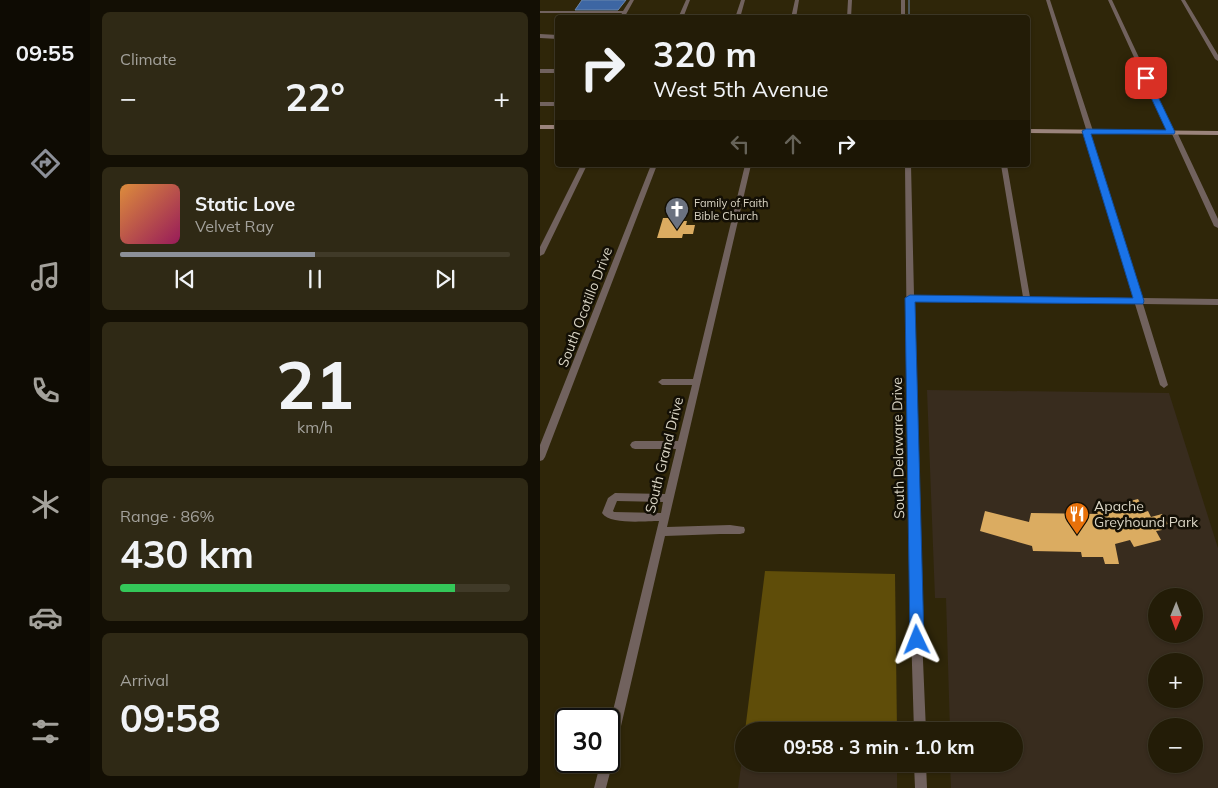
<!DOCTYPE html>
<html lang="en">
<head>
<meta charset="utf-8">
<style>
  :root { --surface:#231c07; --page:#2f2915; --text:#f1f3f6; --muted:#a3a19b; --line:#403a28; --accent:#8c9099 }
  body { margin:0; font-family:Mulish,sans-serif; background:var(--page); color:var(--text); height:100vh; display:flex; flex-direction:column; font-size:19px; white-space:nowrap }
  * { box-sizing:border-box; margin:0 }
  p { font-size:16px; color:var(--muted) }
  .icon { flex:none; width:28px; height:28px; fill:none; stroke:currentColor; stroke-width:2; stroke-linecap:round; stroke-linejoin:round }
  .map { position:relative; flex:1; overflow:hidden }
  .drawer { display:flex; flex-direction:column; gap:12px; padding:12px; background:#130f04; width:450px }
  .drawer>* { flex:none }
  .hud { position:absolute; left:15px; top:15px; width:475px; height:152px; border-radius:5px; box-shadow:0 1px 4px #0004,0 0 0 1px var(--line); background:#231c07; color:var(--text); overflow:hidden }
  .needle { width:32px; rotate:181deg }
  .fabs { position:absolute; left:608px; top:588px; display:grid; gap:10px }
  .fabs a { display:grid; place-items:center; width:55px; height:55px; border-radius:50%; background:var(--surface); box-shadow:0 1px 4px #0004,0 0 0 1px var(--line); font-size:25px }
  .speed { position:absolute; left:15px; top:708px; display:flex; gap:10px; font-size:25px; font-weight:700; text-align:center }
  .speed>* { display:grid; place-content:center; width:65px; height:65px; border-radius:50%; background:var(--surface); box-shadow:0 1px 4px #0004,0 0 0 1px var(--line); line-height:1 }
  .speed .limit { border:2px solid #111; border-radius:8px; background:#fff; color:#111 }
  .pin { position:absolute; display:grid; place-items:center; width:42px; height:42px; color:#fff; margin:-21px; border-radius:10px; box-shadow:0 2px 8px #0006 }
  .me { position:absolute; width:55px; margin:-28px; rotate:358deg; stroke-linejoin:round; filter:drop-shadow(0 0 4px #0008) }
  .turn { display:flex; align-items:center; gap:18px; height:105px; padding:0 15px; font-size:22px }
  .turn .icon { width:65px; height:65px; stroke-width:2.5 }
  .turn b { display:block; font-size:35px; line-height:42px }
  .lanes { display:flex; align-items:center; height:48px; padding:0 15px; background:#0003; justify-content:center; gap:25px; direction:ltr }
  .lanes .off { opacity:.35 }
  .big { font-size:38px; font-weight:700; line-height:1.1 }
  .drawer .card { flex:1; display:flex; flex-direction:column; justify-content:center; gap:8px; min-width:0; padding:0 18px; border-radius:8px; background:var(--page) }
  .drawer .dial { align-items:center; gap:0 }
  .dial b { font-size:65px; line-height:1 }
  .song { display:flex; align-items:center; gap:15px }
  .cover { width:60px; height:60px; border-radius:8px; background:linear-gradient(135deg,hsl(30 70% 55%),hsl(330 70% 35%)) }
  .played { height:5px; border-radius:2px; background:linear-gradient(90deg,var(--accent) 50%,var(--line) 50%) }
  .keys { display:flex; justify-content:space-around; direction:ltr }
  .heat { display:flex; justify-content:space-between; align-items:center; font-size:28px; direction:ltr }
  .charge { height:8px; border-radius:4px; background:linear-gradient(90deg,#34c759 86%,var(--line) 0) }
  .trip { position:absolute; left:195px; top:722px; width:288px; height:50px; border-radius:25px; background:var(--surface); box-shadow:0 1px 4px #0004,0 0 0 1px var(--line); font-weight:700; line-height:50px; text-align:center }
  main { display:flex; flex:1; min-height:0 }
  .tab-bar { display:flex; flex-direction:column; width:90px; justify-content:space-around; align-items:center; background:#0e0b03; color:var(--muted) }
  .tab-bar .icon { width:35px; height:35px }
  .tab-bar .on { color:var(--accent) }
  .tab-bar b { font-size:22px; color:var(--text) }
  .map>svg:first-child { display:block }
  .commercial { fill:#382c1e; fill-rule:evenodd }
  .green { fill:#5f4d09 }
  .water { fill:#3d66a3; stroke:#6c87ad }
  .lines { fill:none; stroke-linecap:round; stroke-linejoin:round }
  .stream { stroke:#6c87ad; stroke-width:1 }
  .building { fill:#dbac61 }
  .minor { fill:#71625e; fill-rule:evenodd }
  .secondary { fill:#9b847c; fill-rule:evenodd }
  .route { fill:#1a73e8; stroke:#114b97 }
  .labels { text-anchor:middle; stroke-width:5; stroke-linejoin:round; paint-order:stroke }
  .far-poi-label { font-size:11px; fill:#d9d4c4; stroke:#130f05; text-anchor:start }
  .street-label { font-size:14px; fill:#d9d4c4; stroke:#130f05 }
  .poi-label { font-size:14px; fill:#d9d4c4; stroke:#130f05; text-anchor:start }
</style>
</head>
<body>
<main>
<nav class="tab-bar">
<b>09:55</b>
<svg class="icon on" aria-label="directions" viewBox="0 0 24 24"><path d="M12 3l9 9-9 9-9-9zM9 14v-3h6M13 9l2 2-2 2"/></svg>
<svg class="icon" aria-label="music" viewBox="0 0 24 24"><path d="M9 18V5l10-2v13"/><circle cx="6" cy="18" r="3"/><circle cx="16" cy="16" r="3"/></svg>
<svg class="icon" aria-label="phone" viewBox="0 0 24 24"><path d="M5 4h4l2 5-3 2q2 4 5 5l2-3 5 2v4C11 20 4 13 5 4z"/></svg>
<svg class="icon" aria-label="climate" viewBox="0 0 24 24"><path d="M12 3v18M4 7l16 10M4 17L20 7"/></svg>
<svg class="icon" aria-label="car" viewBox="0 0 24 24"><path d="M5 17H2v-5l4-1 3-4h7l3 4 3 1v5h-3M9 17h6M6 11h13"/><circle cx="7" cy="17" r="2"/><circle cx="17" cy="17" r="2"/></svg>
<svg class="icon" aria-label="filters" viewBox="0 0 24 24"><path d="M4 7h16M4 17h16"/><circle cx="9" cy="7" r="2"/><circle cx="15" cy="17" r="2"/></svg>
</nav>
<section class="drawer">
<div class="card"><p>Climate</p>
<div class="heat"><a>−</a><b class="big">22°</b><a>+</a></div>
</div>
<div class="card">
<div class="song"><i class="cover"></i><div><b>Static Love</b><p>Velvet Ray</p></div></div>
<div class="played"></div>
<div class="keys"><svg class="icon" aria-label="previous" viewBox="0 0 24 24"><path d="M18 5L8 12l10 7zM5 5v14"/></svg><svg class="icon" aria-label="pause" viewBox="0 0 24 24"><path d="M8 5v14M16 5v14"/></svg><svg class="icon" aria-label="next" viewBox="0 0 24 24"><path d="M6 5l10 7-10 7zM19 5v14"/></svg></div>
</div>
<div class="card dial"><b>21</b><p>km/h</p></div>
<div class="card"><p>Range · 86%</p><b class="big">430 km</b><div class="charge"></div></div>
<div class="card"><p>Arrival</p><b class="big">09:58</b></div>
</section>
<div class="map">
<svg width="678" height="788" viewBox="0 0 678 788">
  <rect width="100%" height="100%" fill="#2f2609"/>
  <path class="commercial" d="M 387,390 L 629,393 L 678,548 L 678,788 L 411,788 L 410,764 L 474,764 L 474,731 L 410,731 L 406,598 L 395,598 ZM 616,596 L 654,596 L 654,634 L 616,634 ZM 616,661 L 654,661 L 654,699 L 616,699 ZM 616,726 L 654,726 L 654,764 L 616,764 Z
    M 204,745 L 204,764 L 357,764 L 357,788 L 198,788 Z"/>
  <path class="green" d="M 225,571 L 355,574 L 357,731 L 205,731 Z"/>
  <path class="water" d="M 42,0 L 86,0 L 78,10 L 35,10 Z"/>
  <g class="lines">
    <path class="stream" d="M 369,0 L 369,18"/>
  </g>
  <path class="building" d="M 123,218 L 140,218 L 140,221 L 147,221 L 146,225 L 155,225 L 153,234 L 143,234 L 142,238 L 117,238 Z
    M 598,499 L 605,512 L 608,511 L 611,517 L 622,514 L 628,524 L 620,526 L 622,530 L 616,531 L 621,540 L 594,547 L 590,540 L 575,544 L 579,564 L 565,564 L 563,557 L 542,557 L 541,552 L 493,551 L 492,546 L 440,531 L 445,511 L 489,522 L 491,513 L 558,514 L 555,510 Z"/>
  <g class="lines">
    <path class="minor" d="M 90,0 L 94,0 L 84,18 L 80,17 L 82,13 L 0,13 L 0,11 L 83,11 Z
      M 146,0 L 150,0 L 143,18 L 138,18 Z
      M 201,0 L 205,0 L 200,18 L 195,18 Z
      M 255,0 L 259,0 L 256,18 L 251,18 Z
      M 308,0 L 312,0 L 311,18 L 307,18 Z
      M 361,0 L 365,0 L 365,18 L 361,18 Z
      M 506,0 L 510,0 L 553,131 L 550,133 L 601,298 L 678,299 L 678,305 L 603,304 L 628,385 L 624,388 L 620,385 L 595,304 L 374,301 L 379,566 L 386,731 L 374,731 L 369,566 L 365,165 L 371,165 L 374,295 L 483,297 L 461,165 L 467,165 L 490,297 L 593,298 L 543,131 L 546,129 Z
      M 568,0 L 572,0 L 633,130 L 637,132 L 678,219 L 678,228 L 674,226 L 632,134 L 628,132 Z
      M 641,0 L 645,0 L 678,55 L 678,61 L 675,59 Z
      M 0,34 L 18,35 L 18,39 L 0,38 Z
      M 0,69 L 18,69 L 18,73 L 0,73 Z
      M 0,102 L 18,102 L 18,106 L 0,106 Z
      M 41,165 L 47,165 L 4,254 L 0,256 L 0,247 Z
      M 111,165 L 117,165 L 5,457 L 3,460 L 0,461 L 0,445 Z
      M 205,165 L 211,165 L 127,527 L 190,525 L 204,527 L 205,530 L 204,533 L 200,534 L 180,534 L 125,536 L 75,752 L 72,757 L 73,761 L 66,788 L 54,788 L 61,761 L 69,761 L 69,727 L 119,521 C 105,521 70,525 62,513 L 68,498 L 75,493 L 125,494 L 136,449 L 95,449 L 92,448 L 90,445 L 92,442 L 95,441 L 138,441 L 152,385 L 122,385 L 118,382 L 122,379 L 153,379 ZM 77,501 L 123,502 L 121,513 L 74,512 L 73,511 Z
      M 374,764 L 386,764 L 387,788 L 375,788 Z"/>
    <path class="secondary" d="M 0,125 L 18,125 L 18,129 L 0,129 Z
      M 488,129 L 678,131 L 678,135 L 488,133 Z"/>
  </g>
  <path class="route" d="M 603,76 L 609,78 L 635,132 L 634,134 L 551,134 L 604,301 L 603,304 L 375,302 L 384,640 L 382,645 L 377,648 L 372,645 L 370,640 L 365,298 L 370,295 L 593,298 L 542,131 L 546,129 L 626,130 L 602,78 Z"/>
  <defs>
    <g id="church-pin" transform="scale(1.25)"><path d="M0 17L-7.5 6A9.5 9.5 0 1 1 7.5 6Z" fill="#6b7280" stroke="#130f05"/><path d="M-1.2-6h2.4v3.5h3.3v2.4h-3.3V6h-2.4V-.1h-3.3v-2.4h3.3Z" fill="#fff"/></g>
    <g id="restaurant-pin" transform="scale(1.25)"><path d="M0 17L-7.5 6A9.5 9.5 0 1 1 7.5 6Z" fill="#e8710a" stroke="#130f05"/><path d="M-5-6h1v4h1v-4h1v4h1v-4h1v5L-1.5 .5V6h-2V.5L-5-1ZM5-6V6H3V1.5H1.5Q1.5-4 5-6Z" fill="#fff"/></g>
  </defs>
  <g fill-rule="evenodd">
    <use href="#church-pin" x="137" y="209"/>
    <use href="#restaurant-pin" x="537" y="514"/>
  </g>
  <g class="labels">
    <g class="far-poi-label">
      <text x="154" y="207">Family of Faith<tspan x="154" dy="13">Bible Church</tspan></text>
    </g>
    <g class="street-label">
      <text transform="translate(45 307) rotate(-69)" y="5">South Ocotillo Drive</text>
      <text transform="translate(358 448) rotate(-91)" y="5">South Delaware Drive</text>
      <text transform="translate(124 455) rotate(-76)" y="5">South Grand Drive</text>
    </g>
    <g class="poi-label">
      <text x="554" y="511">Apache<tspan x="554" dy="16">Greyhound Park</tspan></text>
    </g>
  </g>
</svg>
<div class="fabs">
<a><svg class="needle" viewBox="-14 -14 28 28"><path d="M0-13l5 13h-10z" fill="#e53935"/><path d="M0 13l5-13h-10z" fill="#a3a19b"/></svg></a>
<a>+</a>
<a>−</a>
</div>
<div class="speed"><div class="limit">30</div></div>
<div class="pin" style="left:606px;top:78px;background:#d93025"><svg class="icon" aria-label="arrive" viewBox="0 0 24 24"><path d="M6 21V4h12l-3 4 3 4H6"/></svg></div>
<svg class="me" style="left:377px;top:640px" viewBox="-20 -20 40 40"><path d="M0-17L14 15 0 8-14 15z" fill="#1a73e8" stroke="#fff" stroke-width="4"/></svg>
<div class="trip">09:58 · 3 min · 1.0 km</div>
<div class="hud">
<div class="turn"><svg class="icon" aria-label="right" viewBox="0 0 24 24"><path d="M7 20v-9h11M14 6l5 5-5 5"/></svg><div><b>320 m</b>West 5th Avenue</div></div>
<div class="lanes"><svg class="icon off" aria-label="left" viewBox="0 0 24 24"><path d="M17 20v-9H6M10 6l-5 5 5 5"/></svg><svg class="icon off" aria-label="ahead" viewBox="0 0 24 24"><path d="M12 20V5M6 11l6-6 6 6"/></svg><svg class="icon" aria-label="right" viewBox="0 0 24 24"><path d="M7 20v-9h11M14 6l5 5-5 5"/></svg></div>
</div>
</div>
</main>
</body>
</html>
